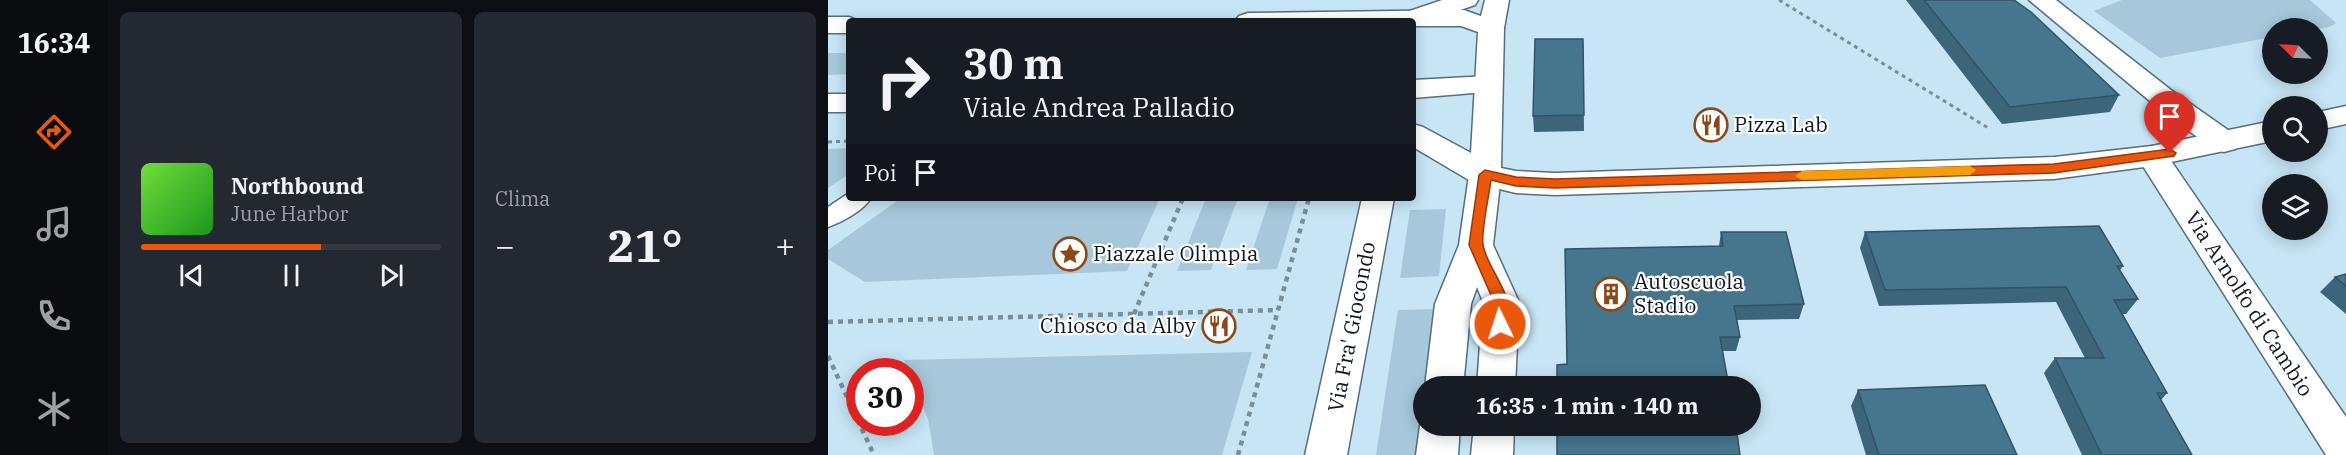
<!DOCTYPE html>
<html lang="it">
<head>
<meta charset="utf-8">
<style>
  :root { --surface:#171b24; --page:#242831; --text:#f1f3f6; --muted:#9ea1a6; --line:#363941; --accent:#ea580c }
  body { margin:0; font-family:"IBM Plex Serif",serif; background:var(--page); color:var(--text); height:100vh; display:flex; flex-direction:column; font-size:22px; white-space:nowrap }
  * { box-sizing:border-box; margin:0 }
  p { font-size:20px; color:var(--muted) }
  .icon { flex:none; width:33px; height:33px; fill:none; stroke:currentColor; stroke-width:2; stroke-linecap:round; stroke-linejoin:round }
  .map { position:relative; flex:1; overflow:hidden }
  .sheet { display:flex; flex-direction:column; gap:12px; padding:12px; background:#0d0f14; width:720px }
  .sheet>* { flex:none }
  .guide { position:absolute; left:18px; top:18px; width:570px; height:183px; border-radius:6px; box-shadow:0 3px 15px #0003; background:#171b24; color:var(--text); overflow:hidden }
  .needle { width:39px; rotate:294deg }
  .fabs { position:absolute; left:1434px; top:18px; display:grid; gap:12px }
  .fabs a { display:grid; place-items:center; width:66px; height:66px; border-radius:50%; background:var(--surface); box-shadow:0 3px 15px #0003; font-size:30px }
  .speed { position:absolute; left:18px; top:358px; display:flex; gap:12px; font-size:30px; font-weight:700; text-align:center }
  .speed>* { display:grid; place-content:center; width:78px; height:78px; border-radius:50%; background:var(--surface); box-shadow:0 3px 15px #0003; line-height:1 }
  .speed .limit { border:9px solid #d22; background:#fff; color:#111 }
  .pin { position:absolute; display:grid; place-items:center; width:51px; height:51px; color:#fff; margin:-62px -26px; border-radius:50% 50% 50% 0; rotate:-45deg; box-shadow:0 0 6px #0007 }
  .pin .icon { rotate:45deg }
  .me { position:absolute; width:66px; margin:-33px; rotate:356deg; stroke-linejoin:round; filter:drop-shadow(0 0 4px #0008) }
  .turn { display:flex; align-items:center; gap:21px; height:126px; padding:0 18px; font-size:27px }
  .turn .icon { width:78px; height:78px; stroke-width:2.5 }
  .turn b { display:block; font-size:42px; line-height:51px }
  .then { display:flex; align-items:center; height:57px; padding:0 18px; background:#0003; gap:12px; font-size:22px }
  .big { font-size:45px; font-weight:800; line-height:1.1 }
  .sheet .widget { flex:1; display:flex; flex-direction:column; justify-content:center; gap:9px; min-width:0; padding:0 21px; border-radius:9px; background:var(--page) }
  .song { display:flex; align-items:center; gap:18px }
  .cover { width:72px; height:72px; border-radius:9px; background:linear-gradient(135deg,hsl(100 70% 55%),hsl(120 70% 35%)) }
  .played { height:6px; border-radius:3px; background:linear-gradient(90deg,var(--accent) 60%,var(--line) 60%) }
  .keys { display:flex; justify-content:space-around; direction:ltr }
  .heat { display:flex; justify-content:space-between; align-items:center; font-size:33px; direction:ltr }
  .sheet .tiles { flex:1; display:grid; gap:12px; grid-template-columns:repeat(2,1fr) }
  .trip { position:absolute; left:585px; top:376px; width:348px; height:60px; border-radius:30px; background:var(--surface); box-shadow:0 3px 15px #0003; font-weight:800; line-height:60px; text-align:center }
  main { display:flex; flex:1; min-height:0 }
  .menu { display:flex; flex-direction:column; width:108px; justify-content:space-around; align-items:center; background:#090b0e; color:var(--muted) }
  .menu .icon { width:42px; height:42px }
  .menu .active { color:var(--accent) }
  .menu b { font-size:27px; color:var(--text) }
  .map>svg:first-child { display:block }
  .green { fill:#a6c8da }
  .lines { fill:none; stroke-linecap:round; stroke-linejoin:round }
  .lane-casing { stroke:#546f7d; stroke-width:3 }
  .street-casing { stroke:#546f7d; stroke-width:3 }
  .secondary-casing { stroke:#546f7d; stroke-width:3 }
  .path-far1 { stroke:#788e99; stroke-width:3; stroke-dasharray:4 4; stroke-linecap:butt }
  .path { stroke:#788e99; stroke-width:4.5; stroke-dasharray:5 5; stroke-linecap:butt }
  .lane { fill:#fff; fill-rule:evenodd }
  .street { fill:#fff; fill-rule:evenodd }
  .secondary { fill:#fff; fill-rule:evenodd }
  .wall { fill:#3c657a }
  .building { fill:#46768e; stroke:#315363; stroke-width:1.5 }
  .route { fill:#ea580c; stroke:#983908; stroke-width:1.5 }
  .slow { fill:#f59e0b }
  .labels { text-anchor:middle; stroke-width:4.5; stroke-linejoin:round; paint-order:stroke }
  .poi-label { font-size:21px; fill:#0f191f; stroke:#fff; text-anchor:start }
  .street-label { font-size:21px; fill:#0f191f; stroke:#fff }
</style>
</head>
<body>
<main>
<nav class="menu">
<b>16:34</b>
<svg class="icon active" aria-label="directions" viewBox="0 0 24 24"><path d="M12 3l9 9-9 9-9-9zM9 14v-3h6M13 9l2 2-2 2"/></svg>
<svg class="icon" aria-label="music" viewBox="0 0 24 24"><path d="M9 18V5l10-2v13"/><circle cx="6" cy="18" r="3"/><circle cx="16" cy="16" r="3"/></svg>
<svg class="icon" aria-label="phone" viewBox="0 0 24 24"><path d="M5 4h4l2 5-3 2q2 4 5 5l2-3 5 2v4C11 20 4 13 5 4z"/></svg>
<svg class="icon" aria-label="climate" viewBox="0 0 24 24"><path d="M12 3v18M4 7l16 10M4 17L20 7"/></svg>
</nav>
<section class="sheet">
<div class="tiles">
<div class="widget">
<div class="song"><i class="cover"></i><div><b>Northbound</b><p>June Harbor</p></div></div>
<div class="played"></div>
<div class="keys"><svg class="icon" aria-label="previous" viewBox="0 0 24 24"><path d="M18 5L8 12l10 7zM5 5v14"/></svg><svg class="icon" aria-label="pause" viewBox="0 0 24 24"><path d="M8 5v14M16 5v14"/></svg><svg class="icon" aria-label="next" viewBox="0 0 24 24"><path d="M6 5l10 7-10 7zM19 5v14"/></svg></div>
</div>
<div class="widget"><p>Clima</p>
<div class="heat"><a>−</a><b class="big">21°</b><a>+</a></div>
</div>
</div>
</section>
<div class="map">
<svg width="1518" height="455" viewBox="0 0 1518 455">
  <rect width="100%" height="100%" fill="#c7e5f5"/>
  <path class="green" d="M 1294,0 L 1482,0 L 1508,23 C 1497,33 1460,28 1444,28 L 1444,37 L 1332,58 L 1266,11 Z
    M 0,53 L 21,53 L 21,74 L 0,75 Z
    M 21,148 L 21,174 L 0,188 L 0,149 Z
    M 73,198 L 332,198 L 299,271 L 37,282 L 0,259 L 0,250 Z
    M 378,198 L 410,198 L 383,270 L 349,271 Z
    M 442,198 L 470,198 L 449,269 L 418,270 Z
    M 618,209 L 611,276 L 572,278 L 582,210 Z
    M 610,309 L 601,387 L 596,387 L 594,455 L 548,455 L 570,310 Z
    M 424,352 L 394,455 L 106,455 L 100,419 L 76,360 Z"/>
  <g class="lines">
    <g class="lane-casing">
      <path id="lane" d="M 21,193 L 21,198 L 43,198 C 35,211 14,222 0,227 L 0,207 Z"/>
    </g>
    <g class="street-casing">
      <path id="street" d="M 614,0 L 650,0 L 647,5 L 585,26 L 585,21 L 563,21 L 567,16 Z
        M 657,0 L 681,0 L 676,28 L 672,33 L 663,36 L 654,33 L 650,28 Z
        M 1201,0 L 1228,0 L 1343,90 L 1407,135 L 1411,142 L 1407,149 L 1396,152 L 1385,149 L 1323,102 Z
        M 660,76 L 670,79 L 674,85 L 670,91 L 585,98 L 585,80 Z
        M 1324,146 L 1335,149 L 1518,417 L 1518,455 L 1498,455 L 1313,163 L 1309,156 L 1313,149 Z
        M 657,164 L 668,167 L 673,175 L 665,245 L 691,302 L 687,387 L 649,387 L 655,302 L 649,287 L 643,304 L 635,387 L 597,387 L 607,304 L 631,245 L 641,175 L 646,167 Z
        M 534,198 L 566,198 L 519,455 L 477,455 Z
        M 596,418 L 596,426 L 632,426 L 630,455 L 588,455 L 592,426 Z
        M 646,426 L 686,426 L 685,455 L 643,455 Z"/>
    </g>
    <g class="secondary-casing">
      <path id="secondary" d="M 636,10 L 672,23 L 676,28 L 673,168 L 688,171 L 727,173 L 1226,157 L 1324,146 L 1444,121 L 1444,141 L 1324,166 L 1226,179 L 727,195 L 688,193 L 646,183 L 585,147 L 585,124 L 595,127 L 643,153 L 650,32 L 633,26 L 585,26 L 585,21 L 407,21 L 411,16 L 420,13 Z
        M 0,17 L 21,17 L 31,21 L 21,21 L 21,33 L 0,33 Z
        M 0,94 L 21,94 L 21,112 L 0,112 Z
        M 1518,106 L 1518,124 L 1490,130 L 1490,112 Z"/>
    </g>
    <path class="path-far1" d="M 951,0 L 1162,129
      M 0,142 L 21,141"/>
    <path class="path" d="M 306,314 L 355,198
      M 0,322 L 450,310
      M 0,356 L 46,455
      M 410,455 L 481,198"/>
    <use href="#lane" class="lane"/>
    <use href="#street" class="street"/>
    <use href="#secondary" class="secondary"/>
  </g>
  <path class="wall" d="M 1078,0 L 1186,0 L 1291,95 L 1282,112 L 1174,124 Z
    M 755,39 L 756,131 L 706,132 L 705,116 Z
    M 893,232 L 976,304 L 971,319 L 909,320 L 912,337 L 908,351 L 895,351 L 739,364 L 891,246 Z
    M 1037,232 L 1295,266 L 1292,270 L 1310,299 L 1298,314 L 1295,314 L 1339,393 L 1333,400 L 1364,455 L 1254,455 L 1216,373 L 1227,358 L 1257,358 L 1228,302 L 1051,306 L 1032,248 Z
    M 1518,274 L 1518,314 L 1492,292 L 1507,277 Z
    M 1030,390 L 1189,455 L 1038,455 L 1023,406 Z"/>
  <path class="building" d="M 1096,0 L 1186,0 L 1203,12 L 1291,95 L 1182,107 Z
    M 707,39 L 755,39 L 756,115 L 705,116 Z
    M 1271,226 L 1295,266 L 1289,266 L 1310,299 L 1286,300 L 1339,393 L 1329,393 L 1364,455 L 1274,455 L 1227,358 L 1276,358 L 1238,287 L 1057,290 L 1037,232 Z
    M 893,232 L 958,232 L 976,304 L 906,306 L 912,337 L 892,337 L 901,387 L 729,387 L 729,365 L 739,364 L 737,249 L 895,246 Z
    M 1518,274 L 1518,286 L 1507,277 Z
    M 1157,385 L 1189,455 L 1051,455 L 1030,390 Z
    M 729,426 L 908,426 L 912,455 L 729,455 Z"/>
  <path class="route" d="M 1342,149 L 1348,153 L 1346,156 L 1226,173 L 727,188 L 688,186 L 663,180 C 661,196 653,231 655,245 C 660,272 692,299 677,328 L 666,328 L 664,324 L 666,302 L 641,245 L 651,175 L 657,170 L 688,177 L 727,179 L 1226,164 Z"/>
  <path class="slow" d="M 1142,166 L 1148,170 L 1142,175 L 974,180 L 967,176 L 974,171 Z"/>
  <defs>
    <g id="restaurant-ring" transform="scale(1.725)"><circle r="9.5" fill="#fff" stroke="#8b4819" stroke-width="1.5"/><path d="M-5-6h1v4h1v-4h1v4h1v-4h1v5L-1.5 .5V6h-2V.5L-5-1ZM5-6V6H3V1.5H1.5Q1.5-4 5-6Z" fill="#8b4819"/></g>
    <g id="sight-ring" transform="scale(1.725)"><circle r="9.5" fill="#fff" stroke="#8b4819" stroke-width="1.5"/><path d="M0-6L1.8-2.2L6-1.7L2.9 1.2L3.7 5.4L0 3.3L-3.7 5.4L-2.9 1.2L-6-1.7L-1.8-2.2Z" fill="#8b4819"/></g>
    <g id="building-ring" transform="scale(1.725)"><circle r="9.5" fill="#fff" stroke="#8b4819" stroke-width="1.5"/><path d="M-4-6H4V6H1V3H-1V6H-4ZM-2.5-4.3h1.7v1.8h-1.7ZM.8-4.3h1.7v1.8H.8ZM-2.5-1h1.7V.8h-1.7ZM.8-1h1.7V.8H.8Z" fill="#8b4819"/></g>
  </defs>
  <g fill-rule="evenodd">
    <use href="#restaurant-ring" x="883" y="125"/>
    <use href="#sight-ring" x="242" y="254"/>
    <use href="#building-ring" x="783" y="294"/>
    <use href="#restaurant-ring" x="391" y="326"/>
  </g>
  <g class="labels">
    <g class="poi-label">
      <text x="906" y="132">Pizza Lab</text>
      <text x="265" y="261">Piazzale Olimpia</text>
      <text x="806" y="289">Autoscuola<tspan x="806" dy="24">Stadio</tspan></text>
      <text x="368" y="333" text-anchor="end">Chiosco da Alby</text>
    </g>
    <g class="street-label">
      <text transform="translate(1421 304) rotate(57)" y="7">Via Arnolfo di Cambio</text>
      <text transform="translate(524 327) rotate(-79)" y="7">Via Fra' Giocondo</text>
    </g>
  </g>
</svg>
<div class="fabs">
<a><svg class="needle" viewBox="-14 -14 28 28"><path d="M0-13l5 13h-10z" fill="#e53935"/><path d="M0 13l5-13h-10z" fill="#9ea1a6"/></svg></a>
<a><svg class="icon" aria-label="search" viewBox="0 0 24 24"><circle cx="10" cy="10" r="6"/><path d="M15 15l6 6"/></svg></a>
<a><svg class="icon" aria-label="layers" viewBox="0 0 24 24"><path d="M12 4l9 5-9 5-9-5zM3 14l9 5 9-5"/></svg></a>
</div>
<div class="speed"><div class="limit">30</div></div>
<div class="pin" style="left:1342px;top:153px;background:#d93025"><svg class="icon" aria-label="arrive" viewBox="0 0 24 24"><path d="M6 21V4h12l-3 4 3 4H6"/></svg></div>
<svg class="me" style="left:672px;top:324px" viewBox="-20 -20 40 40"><circle r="17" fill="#ea580c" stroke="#fff" stroke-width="3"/><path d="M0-11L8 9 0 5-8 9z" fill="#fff"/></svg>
<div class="trip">16:35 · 1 min · 140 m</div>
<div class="guide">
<div class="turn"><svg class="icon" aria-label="right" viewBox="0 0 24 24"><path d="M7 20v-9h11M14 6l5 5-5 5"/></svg><div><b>30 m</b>Viale Andrea Palladio</div></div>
<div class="then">Poi<svg class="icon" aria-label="arrive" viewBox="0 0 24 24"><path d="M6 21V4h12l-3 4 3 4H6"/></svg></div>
</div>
</div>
</main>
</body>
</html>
